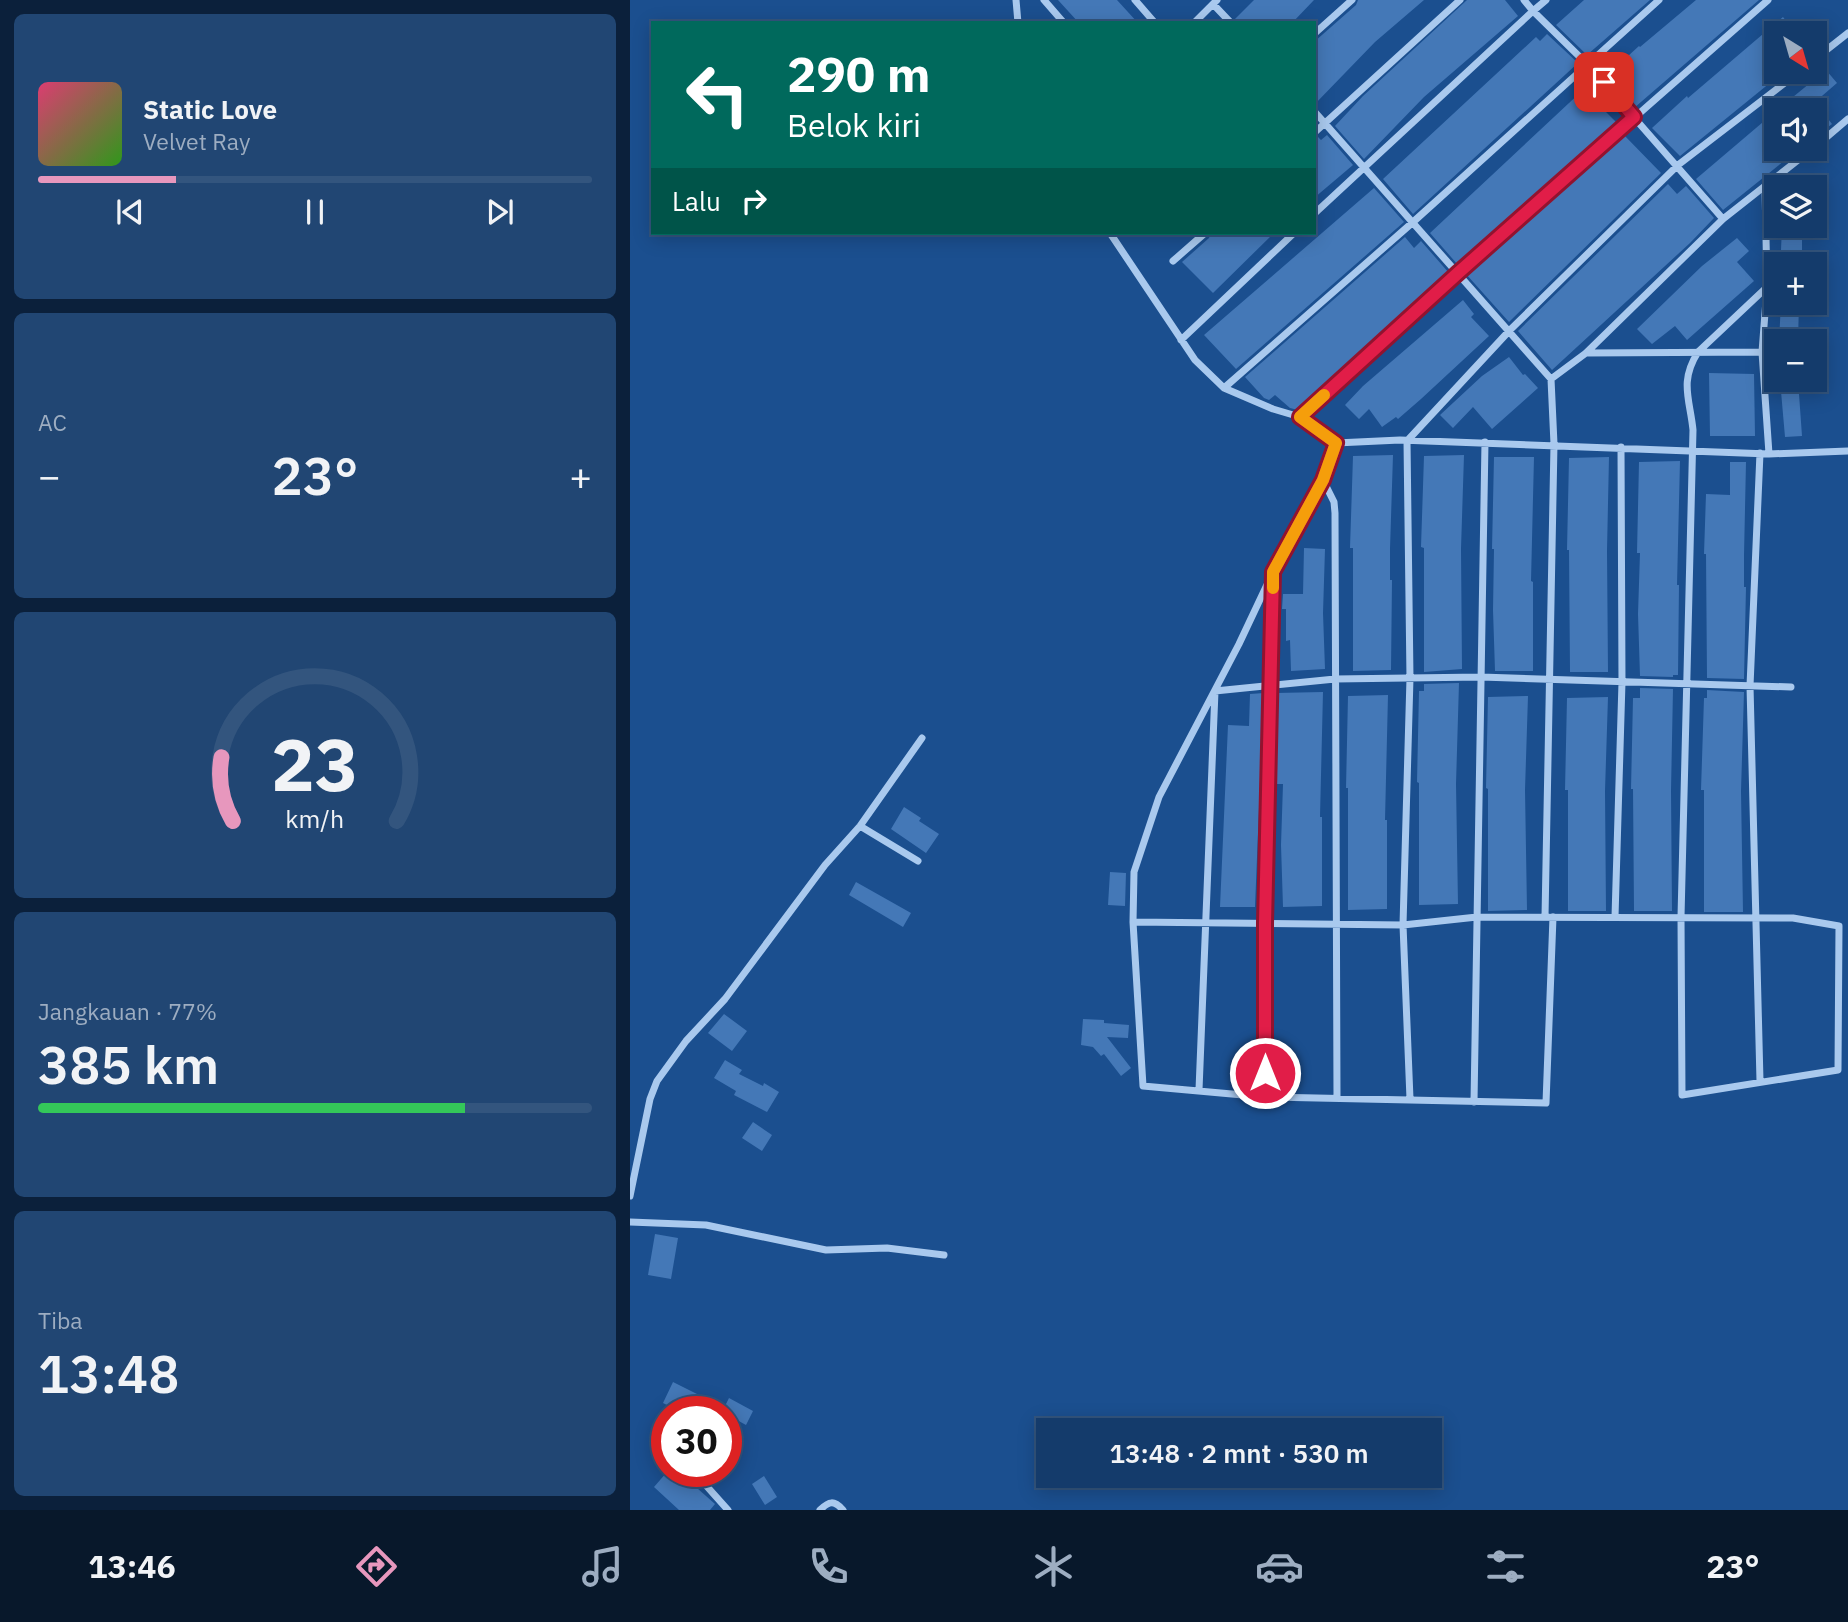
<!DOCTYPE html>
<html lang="id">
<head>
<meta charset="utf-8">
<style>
  :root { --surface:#143b6b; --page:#214673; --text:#f1f3f6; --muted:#9dadc1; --line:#33557e; --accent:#e797bd }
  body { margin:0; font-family:"IBM Plex Sans",sans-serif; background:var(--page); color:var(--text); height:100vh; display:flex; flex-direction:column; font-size:26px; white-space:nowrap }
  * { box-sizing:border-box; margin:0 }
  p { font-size:23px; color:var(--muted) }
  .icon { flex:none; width:38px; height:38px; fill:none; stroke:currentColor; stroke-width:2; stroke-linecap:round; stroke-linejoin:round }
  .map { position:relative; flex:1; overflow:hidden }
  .details { display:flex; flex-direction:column; gap:14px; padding:14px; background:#0b203b; width:630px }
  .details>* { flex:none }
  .top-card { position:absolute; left:21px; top:21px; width:665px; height:214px; border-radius:0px; box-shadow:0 4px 18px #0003,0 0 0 2px var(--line); background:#00695c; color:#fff; overflow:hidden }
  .needle { width:46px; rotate:143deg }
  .tools { position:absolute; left:1134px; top:21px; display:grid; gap:14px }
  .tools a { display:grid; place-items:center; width:63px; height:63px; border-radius:0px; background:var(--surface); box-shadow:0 4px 18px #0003,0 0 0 2px var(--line); font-size:35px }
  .speed { position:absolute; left:21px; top:1396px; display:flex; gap:14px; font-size:35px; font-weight:700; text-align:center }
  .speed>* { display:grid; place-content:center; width:91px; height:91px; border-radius:50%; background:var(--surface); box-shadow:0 4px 18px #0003,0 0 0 2px var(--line); line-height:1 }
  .speed .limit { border:10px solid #d22; background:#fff; color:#111 }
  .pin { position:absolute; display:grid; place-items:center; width:60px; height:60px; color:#fff; margin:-30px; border-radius:14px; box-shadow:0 4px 10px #0006 }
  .me { position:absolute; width:77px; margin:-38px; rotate:0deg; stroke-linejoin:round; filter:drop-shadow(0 0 5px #0008) }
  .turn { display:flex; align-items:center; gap:24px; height:147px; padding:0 21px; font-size:32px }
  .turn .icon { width:91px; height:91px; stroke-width:2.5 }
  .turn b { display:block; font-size:49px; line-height:60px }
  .then { display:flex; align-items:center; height:66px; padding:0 21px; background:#0003; gap:14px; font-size:26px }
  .big { font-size:52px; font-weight:600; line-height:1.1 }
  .details .card { flex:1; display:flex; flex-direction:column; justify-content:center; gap:10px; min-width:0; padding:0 24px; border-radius:10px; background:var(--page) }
  .details .dial { align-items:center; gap:0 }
  .dial svg { height:182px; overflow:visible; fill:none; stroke:var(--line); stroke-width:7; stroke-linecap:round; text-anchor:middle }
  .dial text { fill:var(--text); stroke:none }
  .song { display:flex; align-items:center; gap:21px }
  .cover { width:84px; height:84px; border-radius:10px; background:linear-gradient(135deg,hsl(340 70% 55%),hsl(110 70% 35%)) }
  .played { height:7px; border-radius:4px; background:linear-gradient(90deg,var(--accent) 25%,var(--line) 25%) }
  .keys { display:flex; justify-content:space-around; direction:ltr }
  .heat { display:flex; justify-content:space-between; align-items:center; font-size:38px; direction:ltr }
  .charge { height:10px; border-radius:5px; background:linear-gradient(90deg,#34c759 77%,var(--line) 0) }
  .trip { position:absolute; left:406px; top:1418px; width:406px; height:70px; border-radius:0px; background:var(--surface); box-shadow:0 4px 18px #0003,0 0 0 2px var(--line); font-weight:600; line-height:70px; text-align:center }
  .dock { display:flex; height:112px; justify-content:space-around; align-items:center; background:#08182b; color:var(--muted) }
  .dock .icon { width:49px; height:49px }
  .dock .on { color:var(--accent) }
  .dock b { font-size:32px; color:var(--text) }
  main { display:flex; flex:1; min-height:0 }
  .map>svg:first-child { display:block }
  .building { fill:#4478b7 }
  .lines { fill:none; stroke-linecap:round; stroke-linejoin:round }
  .street { stroke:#a9c9ee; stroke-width:7 }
  .route-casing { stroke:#92132f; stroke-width:18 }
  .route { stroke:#e11d48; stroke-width:12 }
  .slow { stroke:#f59e0b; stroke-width:12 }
</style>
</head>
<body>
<main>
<section class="details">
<div class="card">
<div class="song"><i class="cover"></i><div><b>Static Love</b><p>Velvet Ray</p></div></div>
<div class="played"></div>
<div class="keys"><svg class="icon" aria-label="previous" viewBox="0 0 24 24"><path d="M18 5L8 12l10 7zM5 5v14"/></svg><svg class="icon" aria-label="pause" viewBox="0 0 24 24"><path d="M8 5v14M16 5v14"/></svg><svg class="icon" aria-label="next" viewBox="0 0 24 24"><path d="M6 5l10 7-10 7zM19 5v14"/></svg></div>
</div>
<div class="card"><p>AC</p>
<div class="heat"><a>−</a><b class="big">23°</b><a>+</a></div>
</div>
<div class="card dial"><svg viewBox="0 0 100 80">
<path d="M14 69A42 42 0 1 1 86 69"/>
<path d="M14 69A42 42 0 0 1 9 41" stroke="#e797bd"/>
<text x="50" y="56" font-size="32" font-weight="700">23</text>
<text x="50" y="72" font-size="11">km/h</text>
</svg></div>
<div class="card"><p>Jangkauan · 77%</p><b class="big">385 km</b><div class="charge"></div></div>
<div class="card"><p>Tiba</p><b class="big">13:48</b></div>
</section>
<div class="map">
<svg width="1218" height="1510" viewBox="0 0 1218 1510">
  <rect width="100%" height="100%" fill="#1b4f8f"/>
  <path class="building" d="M 428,0 L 487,0 L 508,23 L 449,23 Z
    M 624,0 L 684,0 L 662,23 L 607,23 L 605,19 Z
    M 728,0 L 794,0 L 745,42 L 684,105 L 684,42 L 726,5 Z
    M 837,0 L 875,0 L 888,16 L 794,97 L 734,159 L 705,126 L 733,96 Z
    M 954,0 L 1020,0 L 957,55 L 926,25 Z
    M 1066,0 L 1129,0 L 1004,108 L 976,76 L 1009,46 L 1010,47 Z
    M 1153,17 L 1165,33 L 1146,33 L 1146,78 L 1050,156 L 1022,128 L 1057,96 L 1058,98 Z
    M 917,34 L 948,63 L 783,214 L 753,179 L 906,37 L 910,41 Z
    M 1196,70 L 1207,83 L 1185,102 L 1202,124 L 1185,137 L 1185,110 L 1147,110 Z
    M 967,84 L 979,98 L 970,106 L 988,124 L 828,265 L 800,233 L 954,89 L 957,93 Z
    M 1146,111 L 1146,149 L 1169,149 L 1093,210 L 1066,179 Z
    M 697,135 L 723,165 L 684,198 L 684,139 L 688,137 L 691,140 Z
    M 994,135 L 1031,173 L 879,322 L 836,274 Z
    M 1038,184 L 1047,194 L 1056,186 L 1084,218 L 1060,243 L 922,370 L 888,331 Z
    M 744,188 L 774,222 L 606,369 L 574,335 Z
    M 1152,226 L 1172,226 L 1172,264 L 1153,264 L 1154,250 L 1151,250 Z
    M 581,233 L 644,233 L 583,293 L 552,262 L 579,238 Z
    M 775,237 L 784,248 L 791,241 L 819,273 L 668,410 L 660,408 L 645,395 L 639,400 L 634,398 L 615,377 Z
    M 1107,238 L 1119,251 L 1107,262 L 1124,281 L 1057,340 L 1045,326 L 1022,344 L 1007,329 L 1072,266 Z
    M 833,300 L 844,314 L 841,317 L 859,336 L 791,399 L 768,419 L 766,417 L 752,427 L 739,409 L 729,419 L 715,405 L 733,386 Z
    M 1151,303 L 1169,303 L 1168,341 L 1149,341 Z
    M 879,357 L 893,375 L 895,374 L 908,388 L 862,429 L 843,407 L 823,428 L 810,415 L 852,376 Z
    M 1079,373 L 1124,374 L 1125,436 L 1080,436 Z
    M 1150,380 L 1168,380 L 1172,436 L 1155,437 Z
    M 763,455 L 760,549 L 760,580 L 762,580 L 761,670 L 723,671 L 723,548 L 720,548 L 723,456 Z
    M 834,455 L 831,549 L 832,669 L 794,672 L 794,548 L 791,547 L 794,456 Z
    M 864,457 L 904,457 L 901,581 L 903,582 L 903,671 L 865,671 L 863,610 L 864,549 L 862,549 Z
    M 979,457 L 977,551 L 978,672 L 940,672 L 939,550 L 937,550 L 939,458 Z
    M 1050,461 L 1047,585 L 1049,585 L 1048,675 L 1043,675 L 1043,677 L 1010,676 L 1008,614 L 1010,553 L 1007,553 L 1009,462 Z
    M 1100,462 L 1116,462 L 1114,556 L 1114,587 L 1116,587 L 1114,679 L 1077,678 L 1076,554 L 1074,554 L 1076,494 L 1100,495 Z
    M 674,548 L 695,549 L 693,613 L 695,669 L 661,671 L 660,640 L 656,641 L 656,609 L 652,609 L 653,594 L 673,594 Z
    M 829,683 L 826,784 L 828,904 L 789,905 L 789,783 L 787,782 L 789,691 L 794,691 L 794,684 Z
    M 1010,688 L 1043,689 L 1041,791 L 1042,911 L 1004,911 L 1003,789 L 1001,789 L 1003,698 L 1010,698 Z
    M 1077,690 L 1114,692 L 1111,791 L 1113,912 L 1074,912 L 1074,790 L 1071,790 L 1074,698 L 1077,698 Z
    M 693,692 L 690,817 L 692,817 L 692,906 L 653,907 L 651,845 L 653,784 L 644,784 L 646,693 Z
    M 634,693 L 632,783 L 630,783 L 625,907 L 590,907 L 598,725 L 619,726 L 620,694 Z
    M 758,695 L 755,820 L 757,820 L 757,909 L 718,910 L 718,788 L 716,788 L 718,696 Z
    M 898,696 L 895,790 L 897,910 L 858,911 L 858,789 L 856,788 L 858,697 Z
    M 978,697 L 975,791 L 976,911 L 938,911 L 938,790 L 935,790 L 937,698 Z
    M 274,807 L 291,818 L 289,821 L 309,834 L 296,853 L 261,829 Z
    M 480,872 L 496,873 L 495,906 L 478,905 Z
    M 226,882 L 281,913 L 273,927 L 219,895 Z
    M 94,1014 L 117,1031 L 102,1051 L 78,1033 Z
    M 453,1019 L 474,1020 L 474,1023 L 499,1025 L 498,1038 L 477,1037 L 501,1068 L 491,1076 L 474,1054 L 471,1056 L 463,1047 L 451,1045 Z
    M 95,1060 L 112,1070 L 109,1074 L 133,1086 L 134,1083 L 149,1092 L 137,1112 L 104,1095 L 106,1091 L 84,1078 Z
    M 123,1122 L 142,1135 L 132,1151 L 112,1138 Z
    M 25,1234 L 48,1238 L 41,1279 L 18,1275 Z
    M 43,1382 L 69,1395 L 61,1412 L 51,1412 L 33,1403 Z
    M 99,1398 L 123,1411 L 116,1425 L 92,1412 Z
    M 37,1472 L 49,1472 L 85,1504 L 80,1510 L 49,1510 L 24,1487 Z
    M 134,1476 L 147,1497 L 135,1505 L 122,1484 Z"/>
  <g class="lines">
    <path class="street" d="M 386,0 L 388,23
      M 414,0 L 434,23
      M 505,0 L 525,23
      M 916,0 L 903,11 L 958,65 L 1093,219
      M 583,4 L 601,23
      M 564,23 L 587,0
      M 684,34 L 722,0
      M 1185,59 L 1218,33
      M 684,111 L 921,379 L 924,444 L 915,917
      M 684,133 L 830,0
      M 1185,147 L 1218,119
      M 1135,187 L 1137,287 L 1132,352 L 1139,454
      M 684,214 L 903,11 L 894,0
      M 480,233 L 565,360 L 594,388 L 643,409 L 670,417 L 706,443 L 770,440 L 1139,454 L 1218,451
      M 543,261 L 575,233
      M 551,340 L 664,233
      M 956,353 L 1132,352
      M 921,379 L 956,353 L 1093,219 L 1182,149
      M 594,388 L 782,223 L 1029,0
      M 670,417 L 828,273 L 1138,0
      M 706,443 L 685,496 L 643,572 L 609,644 L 529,797 L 504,872 L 503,922 L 773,925 L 847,917 L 1163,918 L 1209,926 L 1208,1070 L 1052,1095 L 1051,917 L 1063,430 C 1060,399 1049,382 1068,352 L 1137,287
      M 1130,453 L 1120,686 L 1130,1081
      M 693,480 L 704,502 L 705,513 L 707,1098
      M 230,826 L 288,861
      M 985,917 L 992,682 L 991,447
      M 503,922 L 513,1086 L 635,1097 L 916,1103 L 923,917
      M 569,1090 L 585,691 L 705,679 L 851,677 L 1161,687
      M 635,1097 L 635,923 L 643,577
      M 780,1099 L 773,925 L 780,678 L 777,441 L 880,330 L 1048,165 L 1169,72
      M 844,1102 L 855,442
      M 0,1196 L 20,1099 L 27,1081 L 56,1041 L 95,999 L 195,865 L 230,826 L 292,738
      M 0,1222 L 76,1225 L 196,1250 L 257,1248 L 314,1255
      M 64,1472 L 98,1510
      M 190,1510 C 199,1501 204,1500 213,1510"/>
  </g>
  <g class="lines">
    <g class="route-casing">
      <path id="route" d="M 635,1073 L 635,923 L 643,572 L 693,480 L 706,443 L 670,417 L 828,273 L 1004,117 L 974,82"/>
    </g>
    <use href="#route" class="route"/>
    <path class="slow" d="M 643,588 L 643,572 L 693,480 L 706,443 L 670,417 L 694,395"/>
  </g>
</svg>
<div class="tools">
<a><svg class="needle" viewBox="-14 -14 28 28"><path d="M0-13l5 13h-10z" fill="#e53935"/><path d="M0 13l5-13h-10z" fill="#9dadc1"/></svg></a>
<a><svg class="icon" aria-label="sound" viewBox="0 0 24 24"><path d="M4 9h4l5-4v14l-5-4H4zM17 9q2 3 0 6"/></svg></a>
<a><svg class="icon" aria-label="layers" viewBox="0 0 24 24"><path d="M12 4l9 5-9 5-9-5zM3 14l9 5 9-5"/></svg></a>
<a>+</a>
<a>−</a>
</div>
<div class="speed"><div class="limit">30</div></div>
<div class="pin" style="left:974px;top:82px;background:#d93025"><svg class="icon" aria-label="arrive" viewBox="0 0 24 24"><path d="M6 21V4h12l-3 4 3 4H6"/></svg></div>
<svg class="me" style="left:635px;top:1073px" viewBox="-20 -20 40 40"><circle r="17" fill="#e11d48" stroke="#fff" stroke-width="3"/><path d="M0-11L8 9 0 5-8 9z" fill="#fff"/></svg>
<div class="trip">13:48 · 2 mnt · 530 m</div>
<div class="top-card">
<div class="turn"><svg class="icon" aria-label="left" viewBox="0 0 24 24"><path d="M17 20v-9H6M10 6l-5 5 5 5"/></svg><div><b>290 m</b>Belok kiri</div></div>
<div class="then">Lalu<svg class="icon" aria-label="right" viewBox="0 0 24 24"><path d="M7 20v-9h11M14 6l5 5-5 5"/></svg></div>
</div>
</div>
</main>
<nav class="dock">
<b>13:46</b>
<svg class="icon on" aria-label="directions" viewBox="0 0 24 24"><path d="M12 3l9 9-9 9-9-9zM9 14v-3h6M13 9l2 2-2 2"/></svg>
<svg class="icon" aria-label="music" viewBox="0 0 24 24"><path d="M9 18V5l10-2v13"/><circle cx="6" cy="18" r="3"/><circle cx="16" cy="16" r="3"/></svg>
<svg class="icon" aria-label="phone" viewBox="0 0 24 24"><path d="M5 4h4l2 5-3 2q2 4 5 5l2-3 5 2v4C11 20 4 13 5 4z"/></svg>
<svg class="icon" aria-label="climate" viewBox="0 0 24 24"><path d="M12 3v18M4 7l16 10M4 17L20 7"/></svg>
<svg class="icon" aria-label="car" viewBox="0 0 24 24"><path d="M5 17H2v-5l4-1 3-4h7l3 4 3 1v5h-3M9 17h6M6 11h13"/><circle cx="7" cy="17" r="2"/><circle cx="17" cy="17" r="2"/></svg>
<svg class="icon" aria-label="filters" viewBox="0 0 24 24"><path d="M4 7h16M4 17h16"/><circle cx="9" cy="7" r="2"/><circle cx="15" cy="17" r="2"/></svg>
<b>23°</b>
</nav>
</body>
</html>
